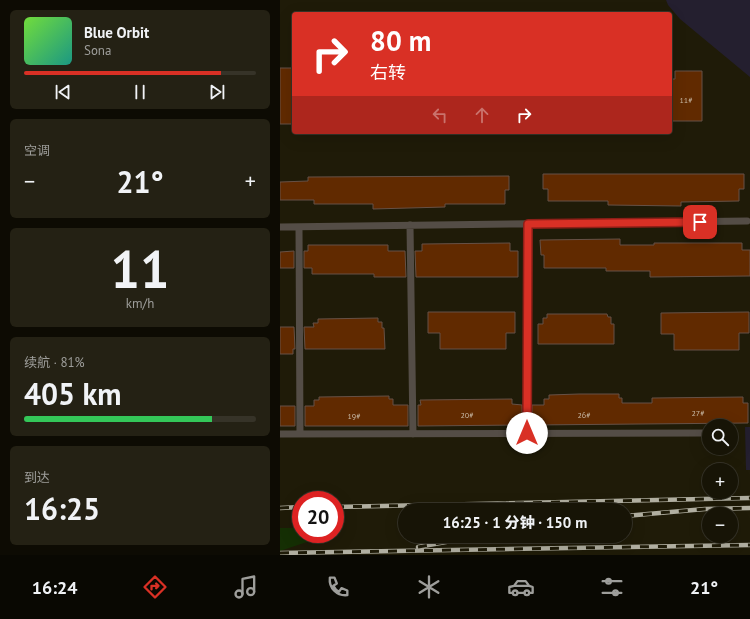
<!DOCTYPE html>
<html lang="zh">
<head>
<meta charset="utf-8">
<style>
  :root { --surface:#171406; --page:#242114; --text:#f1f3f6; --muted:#9e9e9b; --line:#363328; --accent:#d93025 }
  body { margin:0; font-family:"PT Sans","Noto Sans SC",sans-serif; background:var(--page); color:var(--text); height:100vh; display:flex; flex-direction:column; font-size:15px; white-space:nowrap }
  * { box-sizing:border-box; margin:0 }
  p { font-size:13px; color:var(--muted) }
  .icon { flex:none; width:22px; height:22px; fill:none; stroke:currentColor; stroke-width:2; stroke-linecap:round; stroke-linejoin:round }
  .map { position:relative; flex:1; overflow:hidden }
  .drawer { display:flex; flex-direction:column; gap:10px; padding:10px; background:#0d0b03; width:280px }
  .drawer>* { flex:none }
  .top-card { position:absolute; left:12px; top:12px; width:380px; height:122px; border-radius:4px; box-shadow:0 4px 16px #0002,0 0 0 1px var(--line); background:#d93025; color:#fff; overflow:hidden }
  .fabs { position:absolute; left:422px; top:419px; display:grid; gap:8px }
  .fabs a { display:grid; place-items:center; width:36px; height:36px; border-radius:50%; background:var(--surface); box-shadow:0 4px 16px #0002,0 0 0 1px var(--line); font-size:20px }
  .speed { position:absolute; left:12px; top:491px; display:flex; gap:8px; font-size:20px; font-weight:700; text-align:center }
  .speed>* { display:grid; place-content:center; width:52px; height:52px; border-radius:50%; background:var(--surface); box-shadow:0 4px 16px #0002,0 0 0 1px var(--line); line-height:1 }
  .speed .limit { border:6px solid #d22; background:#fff; color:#111 }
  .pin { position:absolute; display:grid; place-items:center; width:34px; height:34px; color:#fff; margin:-17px; border-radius:8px; box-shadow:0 2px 6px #0006 }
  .me { position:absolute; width:44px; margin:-22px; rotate:0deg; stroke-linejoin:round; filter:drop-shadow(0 0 3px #0008) }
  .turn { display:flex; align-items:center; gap:14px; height:84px; padding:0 12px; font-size:18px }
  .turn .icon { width:52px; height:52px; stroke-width:2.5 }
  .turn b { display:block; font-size:28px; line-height:34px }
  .lanes { display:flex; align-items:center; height:38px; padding:0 12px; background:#0003; justify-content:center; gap:20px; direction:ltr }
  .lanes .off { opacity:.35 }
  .big { font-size:30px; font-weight:800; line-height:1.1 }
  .drawer .tile { flex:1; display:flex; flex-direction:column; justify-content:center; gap:6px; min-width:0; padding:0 14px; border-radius:6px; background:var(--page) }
  .drawer .dial { align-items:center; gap:0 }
  .dial b { font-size:52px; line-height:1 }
  .song { display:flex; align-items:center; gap:12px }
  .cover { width:48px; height:48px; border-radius:6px; background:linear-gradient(135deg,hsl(100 70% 55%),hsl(170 70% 35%)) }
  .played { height:4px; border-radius:2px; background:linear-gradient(90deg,var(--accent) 85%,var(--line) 85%) }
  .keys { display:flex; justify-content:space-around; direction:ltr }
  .heat { display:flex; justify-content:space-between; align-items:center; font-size:22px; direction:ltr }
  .charge { height:6px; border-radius:3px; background:linear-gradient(90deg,#34c759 81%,var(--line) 0) }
  .trip { position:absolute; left:118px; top:503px; width:234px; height:40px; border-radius:20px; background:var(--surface); box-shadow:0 4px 16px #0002,0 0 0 1px var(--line); font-weight:800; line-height:40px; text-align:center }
  .menu { display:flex; height:64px; justify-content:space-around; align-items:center; background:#090802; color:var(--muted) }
  .menu .icon { width:28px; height:28px }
  .menu .selected { color:var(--accent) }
  .menu b { font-size:18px; color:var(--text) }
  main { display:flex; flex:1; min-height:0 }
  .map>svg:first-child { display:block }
  .industrial { fill:#241f2f }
  .green { fill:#152f04 }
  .building { fill:#612a00; stroke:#665146 }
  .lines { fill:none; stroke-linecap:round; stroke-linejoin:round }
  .service { stroke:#544d46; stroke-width:7 }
  .rail-casing { stroke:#b1afa1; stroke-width:4.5 }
  .rail { stroke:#1f1b08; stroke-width:3; stroke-dasharray:9; stroke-linecap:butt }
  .route-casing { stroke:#8d1f18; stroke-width:10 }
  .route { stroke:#d93025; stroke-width:7 }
  .labels { text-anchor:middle; stroke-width:4; stroke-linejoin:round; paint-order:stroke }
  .number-label { font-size:8px; fill:#c9baa6 }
</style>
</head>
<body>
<main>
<section class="drawer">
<div class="tile">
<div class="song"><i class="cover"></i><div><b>Blue Orbit</b><p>Sona</p></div></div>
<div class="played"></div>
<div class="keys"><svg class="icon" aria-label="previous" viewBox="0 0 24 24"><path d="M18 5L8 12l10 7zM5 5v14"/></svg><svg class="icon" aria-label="pause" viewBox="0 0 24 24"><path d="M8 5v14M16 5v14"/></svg><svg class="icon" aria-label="next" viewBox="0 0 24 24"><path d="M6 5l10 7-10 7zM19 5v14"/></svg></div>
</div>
<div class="tile"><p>空调</p>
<div class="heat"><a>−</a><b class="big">21°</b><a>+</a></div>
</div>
<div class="tile dial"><b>11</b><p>km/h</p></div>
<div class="tile"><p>续航 · 81%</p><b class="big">405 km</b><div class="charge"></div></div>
<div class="tile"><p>到达</p><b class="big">16:25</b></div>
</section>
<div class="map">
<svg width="470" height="555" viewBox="0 0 470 555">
  <rect width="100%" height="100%" fill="#1f1b08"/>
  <path class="industrial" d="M 386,0 L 470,0 L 470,77 L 400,19 L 388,5 Z
    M 465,427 L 470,427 L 470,470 L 466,470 Z"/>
  <path class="green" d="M 0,528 L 21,528 L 21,534 L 51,534 L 0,551 Z"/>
  <path class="building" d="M 0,68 L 14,68 L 14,124 L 0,124 Z
    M 395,71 L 422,71 L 422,121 L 390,121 L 390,79 L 395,79 Z
    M 263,174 L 464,174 L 464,189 L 459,189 L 459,201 L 401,202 L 401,206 L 328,205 L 328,201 L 268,201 L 268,189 L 263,189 Z
    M 229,176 L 229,190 L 225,190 L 225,204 L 165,204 L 165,207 L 93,209 L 93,204 L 34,204 L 34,200 L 0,200 L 0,182 L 28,181 L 28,177 Z
    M 340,239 L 340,245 L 374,245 L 374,243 L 462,243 L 462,250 L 470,250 L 470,276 L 370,277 L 370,271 L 326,271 L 326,268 L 264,268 L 264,255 L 261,255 L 260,240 Z
    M 230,243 L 230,251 L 238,251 L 238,277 L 136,277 L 135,251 L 142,251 L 142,244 Z
    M 28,245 L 108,245 L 108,251 L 125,251 L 126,277 L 94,277 L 94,274 L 32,274 L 32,268 L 24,268 L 24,251 L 28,251 Z
    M 14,251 L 14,268 L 0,268 L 0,252 Z
    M 148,312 L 235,312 L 235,333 L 226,333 L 226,349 L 160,349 L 160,333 L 148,333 Z
    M 469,312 L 469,333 L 459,333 L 459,350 L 394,350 L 394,334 L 381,334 L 381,313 Z
    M 267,314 L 327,314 L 328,317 L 331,317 L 331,324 L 334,324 L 334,344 L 258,344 L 258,324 L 263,324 L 263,318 L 267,318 Z
    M 98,318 L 98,322 L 102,322 L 102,328 L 104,328 L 105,349 L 25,349 L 24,327 L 34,327 L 33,323 L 38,323 L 38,319 Z
    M 0,327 L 14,327 L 15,349 L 13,349 L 13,354 L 0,354 Z
    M 299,394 L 339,394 L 339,398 L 342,398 L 342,403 L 372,403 L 372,398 L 463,397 L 463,403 L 468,403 L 468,423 L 252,425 L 252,405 L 264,405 L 264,399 L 269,399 L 269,395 Z
    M 109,396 L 109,399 L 113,399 L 113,405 L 128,405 L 128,426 L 25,426 L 25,406 L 34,406 L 34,400 L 39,400 L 39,397 Z
    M 232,399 L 232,404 L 242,405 L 242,425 L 138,426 L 138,405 L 141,405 L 140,400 Z
    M 0,406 L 15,406 L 15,426 L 0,426 Z"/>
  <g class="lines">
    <path class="service" d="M 130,225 L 133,434
      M 0,227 L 467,221
      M 19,227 L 20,434
      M 247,433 L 248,224
      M 0,434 L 429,433"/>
    <g class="rail-casing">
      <path id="rail" d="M 55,507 L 470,498
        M 0,508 L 21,507
        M 345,516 L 425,509 L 470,508
        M 138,547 L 199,536
        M 0,553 L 470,545"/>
    </g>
    <use href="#rail" class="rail"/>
  </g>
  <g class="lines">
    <g class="route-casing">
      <path id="route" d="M 247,433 L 248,224 L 420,222"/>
    </g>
    <use href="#route" class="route"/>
  </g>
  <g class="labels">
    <g class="number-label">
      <text x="406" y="103">11#</text>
      <text x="418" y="416">27#</text>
      <text x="187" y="418">20#</text>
      <text x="304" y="418">26#</text>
      <text x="74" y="419">19#</text>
    </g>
  </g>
</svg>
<div class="fabs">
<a><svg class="icon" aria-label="search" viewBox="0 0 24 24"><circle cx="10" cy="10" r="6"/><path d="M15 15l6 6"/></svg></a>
<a>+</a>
<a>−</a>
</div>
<div class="speed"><div class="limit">20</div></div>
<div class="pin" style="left:420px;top:222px;background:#d93025"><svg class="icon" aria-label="arrive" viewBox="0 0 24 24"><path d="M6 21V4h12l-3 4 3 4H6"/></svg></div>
<svg class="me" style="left:247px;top:433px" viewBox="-20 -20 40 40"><circle r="19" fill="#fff"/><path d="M0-13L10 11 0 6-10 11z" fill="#d93025"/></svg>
<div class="trip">16:25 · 1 分钟 · 150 m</div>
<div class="top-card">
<div class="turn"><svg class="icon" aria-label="right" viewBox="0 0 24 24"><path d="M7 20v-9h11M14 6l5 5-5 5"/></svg><div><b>80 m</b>右转</div></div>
<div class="lanes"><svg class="icon off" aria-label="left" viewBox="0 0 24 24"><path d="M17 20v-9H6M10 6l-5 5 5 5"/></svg><svg class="icon off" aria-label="ahead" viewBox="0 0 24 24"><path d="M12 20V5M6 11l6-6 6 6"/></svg><svg class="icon" aria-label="right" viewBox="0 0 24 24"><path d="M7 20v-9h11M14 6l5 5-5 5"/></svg></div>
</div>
</div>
</main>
<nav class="menu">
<b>16:24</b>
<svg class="icon selected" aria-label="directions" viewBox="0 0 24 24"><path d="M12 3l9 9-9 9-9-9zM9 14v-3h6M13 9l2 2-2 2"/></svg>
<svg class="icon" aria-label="music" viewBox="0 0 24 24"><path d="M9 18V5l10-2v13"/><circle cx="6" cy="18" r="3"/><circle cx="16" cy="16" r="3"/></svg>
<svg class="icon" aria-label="phone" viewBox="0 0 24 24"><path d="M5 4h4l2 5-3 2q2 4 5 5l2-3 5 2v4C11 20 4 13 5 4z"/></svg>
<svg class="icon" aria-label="climate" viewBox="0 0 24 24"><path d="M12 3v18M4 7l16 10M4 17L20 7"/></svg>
<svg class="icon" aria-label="car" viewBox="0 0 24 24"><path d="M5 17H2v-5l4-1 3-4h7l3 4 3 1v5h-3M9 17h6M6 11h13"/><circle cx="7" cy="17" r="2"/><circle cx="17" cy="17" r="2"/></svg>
<svg class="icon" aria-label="filters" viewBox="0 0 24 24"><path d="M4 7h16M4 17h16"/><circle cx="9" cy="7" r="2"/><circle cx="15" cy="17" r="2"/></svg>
<b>21°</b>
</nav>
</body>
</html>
